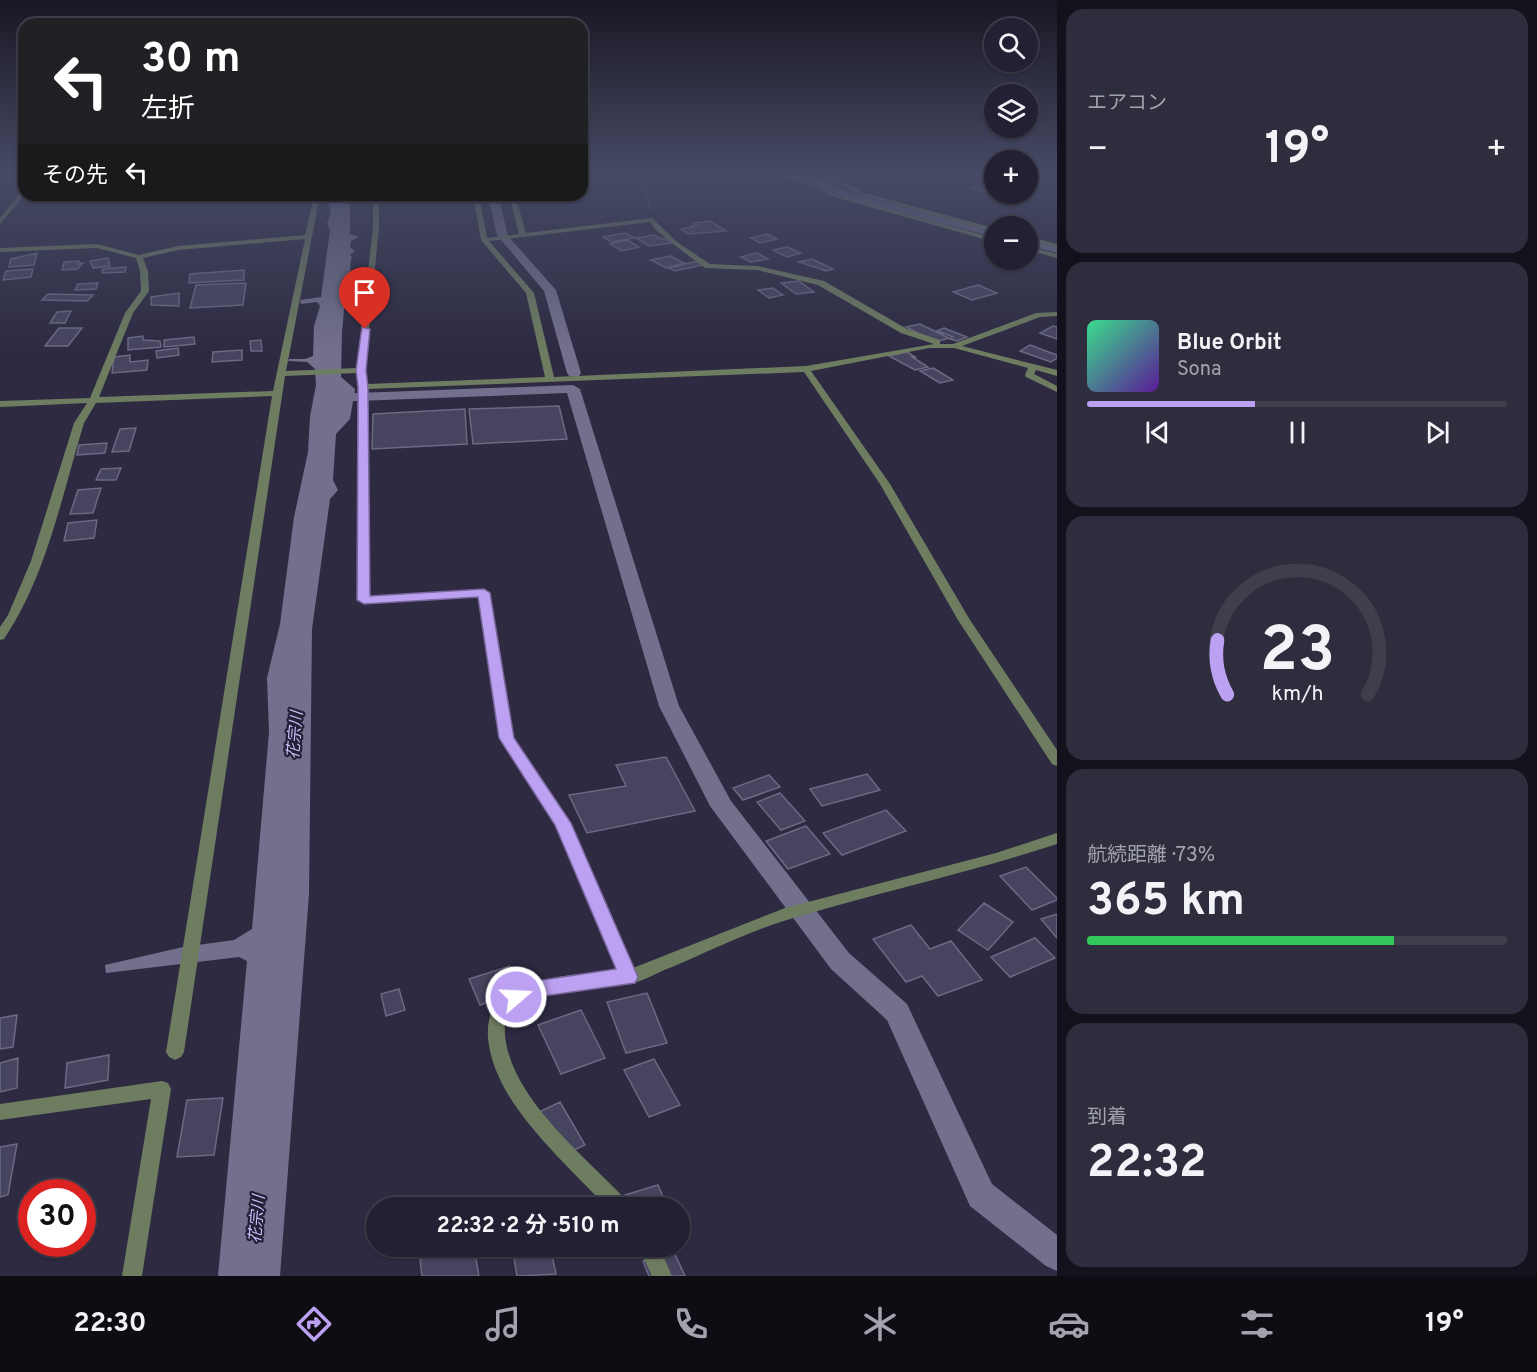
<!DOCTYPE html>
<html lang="ja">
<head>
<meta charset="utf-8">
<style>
  :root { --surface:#222032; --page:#2e2d3e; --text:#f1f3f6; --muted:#a2a3ac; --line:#3f3e4d; --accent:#bca0f2 }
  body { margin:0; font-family:Overpass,"Noto Sans JP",sans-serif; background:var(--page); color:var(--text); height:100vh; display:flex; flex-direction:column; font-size:22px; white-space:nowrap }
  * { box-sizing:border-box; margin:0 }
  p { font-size:20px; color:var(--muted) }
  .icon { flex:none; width:33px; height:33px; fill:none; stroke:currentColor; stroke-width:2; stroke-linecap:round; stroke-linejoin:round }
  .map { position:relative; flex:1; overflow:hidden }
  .panel { display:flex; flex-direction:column; gap:9px; padding:9px; background:#13121c; width:480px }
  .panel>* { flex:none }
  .guide { position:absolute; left:18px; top:18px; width:570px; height:183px; border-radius:18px; box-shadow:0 2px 4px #0004,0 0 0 2px var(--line); background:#202124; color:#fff; overflow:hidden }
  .buttons { position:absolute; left:984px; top:18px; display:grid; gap:12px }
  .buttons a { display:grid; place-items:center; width:54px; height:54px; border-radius:50%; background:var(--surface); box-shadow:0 2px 4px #0004,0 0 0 2px var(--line); font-size:30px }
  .speed { position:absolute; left:18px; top:1179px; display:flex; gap:12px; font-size:30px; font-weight:700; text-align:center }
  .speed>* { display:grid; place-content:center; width:78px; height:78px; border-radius:50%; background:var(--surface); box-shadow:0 2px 4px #0004,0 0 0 2px var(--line); line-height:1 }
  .speed .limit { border:9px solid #d22; background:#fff; color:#111 }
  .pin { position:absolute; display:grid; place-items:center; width:51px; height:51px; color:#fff; margin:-62px -26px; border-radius:50% 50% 50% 0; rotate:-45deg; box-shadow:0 0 6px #0007 }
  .pin .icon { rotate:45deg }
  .me { position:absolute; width:66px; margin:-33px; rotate:71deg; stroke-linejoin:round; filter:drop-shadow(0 0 4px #0008) }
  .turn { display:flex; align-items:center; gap:21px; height:126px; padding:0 24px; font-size:27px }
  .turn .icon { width:78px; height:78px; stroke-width:2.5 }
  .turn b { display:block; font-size:42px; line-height:51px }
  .then { display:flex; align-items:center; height:57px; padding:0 24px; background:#0003; gap:12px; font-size:22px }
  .big { font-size:45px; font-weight:700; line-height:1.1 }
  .panel .card { flex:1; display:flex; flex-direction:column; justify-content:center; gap:9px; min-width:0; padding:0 21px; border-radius:18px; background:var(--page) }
  .panel .dial { align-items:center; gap:0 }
  .dial svg { height:156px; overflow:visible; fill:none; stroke:var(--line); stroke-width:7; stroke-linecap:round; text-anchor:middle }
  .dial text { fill:var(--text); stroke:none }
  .song { display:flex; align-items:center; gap:18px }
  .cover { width:72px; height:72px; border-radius:9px; background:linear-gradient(135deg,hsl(150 70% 55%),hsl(270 70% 35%)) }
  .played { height:6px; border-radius:3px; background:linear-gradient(90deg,var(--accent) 40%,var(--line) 40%) }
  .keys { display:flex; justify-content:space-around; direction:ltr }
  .heat { display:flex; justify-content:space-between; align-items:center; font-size:33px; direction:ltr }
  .charge { height:9px; border-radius:4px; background:linear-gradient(90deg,#34c759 73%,var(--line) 0) }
  .trip { position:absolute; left:366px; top:1197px; width:324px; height:60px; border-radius:30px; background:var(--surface); box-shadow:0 2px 4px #0004,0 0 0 2px var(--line); font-weight:700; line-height:60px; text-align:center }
  .menu { display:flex; height:96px; justify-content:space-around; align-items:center; background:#0e0d14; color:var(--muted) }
  .menu .icon { width:42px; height:42px }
  .menu .current { color:var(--accent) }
  .menu b { font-size:27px; color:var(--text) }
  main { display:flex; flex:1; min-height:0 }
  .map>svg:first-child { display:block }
  .water { fill:#73708d }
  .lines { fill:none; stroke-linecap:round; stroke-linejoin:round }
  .canal { fill:#73708d; fill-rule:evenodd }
  .building { fill:#47445f; stroke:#6b6983; stroke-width:1.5 }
  .path { stroke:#7b798d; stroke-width:1.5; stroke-dasharray:2 1.5; stroke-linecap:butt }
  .street { fill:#6e7d60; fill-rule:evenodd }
  .route { fill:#bca0f2; stroke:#7a689d; stroke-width:1.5 }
  .labels { text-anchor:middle; stroke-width:4.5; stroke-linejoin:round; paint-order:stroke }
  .water-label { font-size:16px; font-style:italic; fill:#c7c2f8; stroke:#242037 }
</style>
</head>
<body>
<main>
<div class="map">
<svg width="1057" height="1276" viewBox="0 0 1057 1276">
  <rect width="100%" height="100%" fill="#2d2a42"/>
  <path class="water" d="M 333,195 L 350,195 L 350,234 L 359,237 L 351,241 L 350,247 L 355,251 L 350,255 L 352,257 L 350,264 L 351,274 L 347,276 L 342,332 L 341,377 L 355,389 L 350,419 L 336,434 L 333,480 L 338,490 L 330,499 L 312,629 L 309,894 L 280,1276 L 218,1276 L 247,961 L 239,957 L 106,973 L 105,965 L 183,947 L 234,940 L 252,929 L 269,732 L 267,678 L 280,624 L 294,517 L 308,452 L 310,416 L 316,385 L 315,369 L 307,362 L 288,361 L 289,359 L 305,359 L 313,356 L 314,326 L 320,306 L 317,302 L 301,304 L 300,300 L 321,297 L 330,230 L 327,224 L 331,212 L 328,204 Z"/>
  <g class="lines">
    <path class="canal" d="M 794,174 L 806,174 L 854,194 L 994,231 L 994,237 L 846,198 Z
      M 488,195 L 498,195 L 508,236 L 556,290 L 581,373 L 579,376 L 569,376 L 567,373 L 544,291 L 497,235 Z
      M 1028,239 L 1057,247 L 1057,253 L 1028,245 Z
      M 573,385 L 580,389 L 679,706 L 731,801 L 849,953 L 907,1004 L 992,1184 L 1057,1235 L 1057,1271 L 1046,1266 L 970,1206 L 887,1020 L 831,969 L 710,806 L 659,706 L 567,393 L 331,402 L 324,398 L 331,394 Z"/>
  </g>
  <path class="building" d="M 983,184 L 994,188 L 982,192 L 970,189 Z
    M 710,221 L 726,231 L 688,234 L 681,229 L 693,227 L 691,226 L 697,225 L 694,223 Z
    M 626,233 L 634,238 L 611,242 L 603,237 Z
    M 767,234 L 777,239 L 760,243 L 751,238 Z
    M 654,235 L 661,239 L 666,238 L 672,243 L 649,246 L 636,238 Z
    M 627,240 L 639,247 L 622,251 L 610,244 Z
    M 787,247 L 801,253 L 787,257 L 773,250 Z
    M 37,253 L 34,265 L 9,267 L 11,259 Z
    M 757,253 L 768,259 L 751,262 L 741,257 Z
    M 670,256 L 684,263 L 666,268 L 651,260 Z
    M 108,258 L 110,266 L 93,268 L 90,261 Z
    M 812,259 L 833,269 L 826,271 L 799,262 Z
    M 79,261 L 78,264 L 83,263 L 77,269 L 62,270 L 64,262 Z
    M 697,261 L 703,265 L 675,271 L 669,268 Z
    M 126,267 L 125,272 L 102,273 L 103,269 Z
    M 33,269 L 31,277 L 3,280 L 6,271 Z
    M 244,270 L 244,280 L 189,283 L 190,274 Z
    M 799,281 L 814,292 L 796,294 L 781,283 Z
    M 98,283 L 96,289 L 75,290 L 78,284 Z
    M 246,283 L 243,305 L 190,308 L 196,285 Z
    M 978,285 L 997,293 L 972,300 L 953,292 Z
    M 773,288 L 783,295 L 769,298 L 758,290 Z
    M 179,293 L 179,306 L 151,305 L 151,297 Z
    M 48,294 L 93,295 L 87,301 L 42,300 Z
    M 71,311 L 65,323 L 50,323 L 57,312 Z
    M 920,324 L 949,338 L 936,342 L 906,327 Z
    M 1053,326 L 1057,327 L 1057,339 L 1040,333 Z
    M 59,328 L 82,328 L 68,346 L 45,346 Z
    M 944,328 L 967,337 L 957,341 L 950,339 L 953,337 L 937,331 Z
    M 143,336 L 143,340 L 160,341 L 161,347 L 128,350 L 128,338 Z
    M 194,337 L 195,344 L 164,347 L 164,340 Z
    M 261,340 L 262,351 L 251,351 L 250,341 Z
    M 1030,345 L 1057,355 L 1057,358 L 1051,362 L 1020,351 Z
    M 178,348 L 179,355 L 157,358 L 156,351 Z
    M 242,350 L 242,360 L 212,362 L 213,352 Z
    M 907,352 L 915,357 L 912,357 L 928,367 L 915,370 L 889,356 Z
    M 130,355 L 130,362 L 148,360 L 147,370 L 112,373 L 114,357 Z
    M 933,368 L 953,380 L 940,383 L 920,371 Z
    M 559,406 L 567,439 L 473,444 L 469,409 Z
    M 465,409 L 467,444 L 372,449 L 373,414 Z
    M 136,428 L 129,451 L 112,452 L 120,429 Z
    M 107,443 L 105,453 L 77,455 L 79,445 Z
    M 121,468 L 116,480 L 96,480 L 101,469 Z
    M 101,488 L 93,513 L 70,514 L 78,490 Z
    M 97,520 L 94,538 L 64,541 L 68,523 Z
    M 666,757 L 695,811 L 587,833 L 569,795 L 626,786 L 616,765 Z
    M 867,774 L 880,790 L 822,806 L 810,789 Z
    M 769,775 L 780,787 L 743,800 L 733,788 Z
    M 780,793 L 805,821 L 781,830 L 757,802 Z
    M 886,810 L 906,831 L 842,855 L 823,833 Z
    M 806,826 L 830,854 L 788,869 L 766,841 Z
    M 1026,867 L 1057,898 L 1057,900 L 1032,910 L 1000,876 Z
    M 984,903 L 1013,922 L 988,950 L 958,930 Z
    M 1057,914 L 1057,938 L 1041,919 Z
    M 911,925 L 930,949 L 951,941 L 982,980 L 938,996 L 922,976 L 906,982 L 873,939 Z
    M 1035,938 L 1055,958 L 1010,977 L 991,957 Z
    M 510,966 L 522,990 L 480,1005 L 469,979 Z
    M 399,989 L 405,1010 L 386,1016 L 381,994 Z
    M 647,993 L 667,1043 L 626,1053 L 607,1002 Z
    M 581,1010 L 605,1058 L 561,1074 L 538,1025 Z
    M 17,1015 L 13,1047 L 0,1049 L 0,1018 Z
    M 109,1055 L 108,1080 L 65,1088 L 67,1063 Z
    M 18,1058 L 17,1088 L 0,1092 L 0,1063 Z
    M 654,1059 L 680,1105 L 649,1117 L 624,1070 Z
    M 223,1098 L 214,1155 L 177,1157 L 187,1100 Z
    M 560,1102 L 585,1145 L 562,1156 L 537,1113 Z
    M 17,1144 L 8,1195 L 0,1197 L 0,1147 Z
    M 658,1185 L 668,1208 L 615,1208 L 612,1199 Z
    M 512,1246 L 550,1246 L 556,1274 L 517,1276 Z
    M 474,1248 L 479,1276 L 422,1276 L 420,1259 Z
    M 673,1250 L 685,1276 L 649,1276 L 643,1261 Z"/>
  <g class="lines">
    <path class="path" d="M 635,174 L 649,201 L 650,210"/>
    <path class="street" d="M 20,174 L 24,174 L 24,196 L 0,224 L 0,218 L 18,196 Z
      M 776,174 C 794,172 820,184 835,194 L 994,238 L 994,242 L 831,196 L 819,188 Z
      M 808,174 C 826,172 846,182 861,192 L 994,228 L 994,232 L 857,194 L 843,185 Z
      M 314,195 L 320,195 L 286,371 L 357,368 L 373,227 L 373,195 L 379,195 L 379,227 L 365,370 L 367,384 L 545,377 L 526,293 L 481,240 L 473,195 L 479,195 L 487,238 L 519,234 L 509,195 L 515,195 L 526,233 L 652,218 L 677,242 L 710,264 L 757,266 L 824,281 L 907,329 L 940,340 L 940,344 L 953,344 L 1036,313 L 1057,312 L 1057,316 L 1040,317 L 962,346 L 1057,370 L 1057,376 L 1036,370 L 1034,374 L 1057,386 L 1057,392 L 1026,377 L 1025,375 L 1028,368 L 954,348 L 929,348 L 811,371 L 890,484 L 970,620 L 1057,750 L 1057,766 L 1052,764 L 958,620 L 880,484 L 804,372 L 367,389 L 370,596 L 488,591 L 514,738 L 569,823 L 633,968 L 785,908 L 996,853 L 1057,833 L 1057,844 C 969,873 879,892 790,919 C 750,931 710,951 672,967 C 658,972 644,981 630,984 C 602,990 518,987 506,1018 C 504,1023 505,1030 505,1036 C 512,1100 585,1156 627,1201 L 629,1208 L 607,1208 C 565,1161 494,1104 488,1038 C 487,1022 490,1008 503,997 C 531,976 585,973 618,971 L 555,824 L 500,738 L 479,597 L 364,603 L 358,600 L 359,387 L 357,373 L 285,376 L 184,1052 L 181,1057 L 175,1060 L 169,1057 L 166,1052 L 272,396 L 96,403 L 84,423 C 62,495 47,575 4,639 L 0,640 L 0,627 L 8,615 L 31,561 L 74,423 L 87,403 L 0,407 L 0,401 L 90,398 L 125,313 L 141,291 L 140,271 L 136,258 L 97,248 L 0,252 L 0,248 L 97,244 L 139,255 L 178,246 L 305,235 ZM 650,222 L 655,229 L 673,244 L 705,268 L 757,270 L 818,285 L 901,333 L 934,344 L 806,366 L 554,377 L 534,293 L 489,241 ZM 305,239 L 273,391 L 99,397 L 133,313 L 149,291 L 148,271 L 143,258 L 178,250 Z
      M 1028,236 L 1057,244 L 1057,248 L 1028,240 Z
      M 1028,246 L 1057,254 L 1057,258 L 1028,250 Z
      M 162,1081 L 168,1083 L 171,1089 L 142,1276 L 122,1276 L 151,1099 L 0,1120 L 0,1104 Z
      M 638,1246 L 659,1246 L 672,1276 L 652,1276 Z"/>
  </g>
  <linearGradient id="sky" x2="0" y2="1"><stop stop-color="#191724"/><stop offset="0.49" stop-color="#464a65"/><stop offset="1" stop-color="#464a65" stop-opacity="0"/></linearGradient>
  <rect width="1057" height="352" fill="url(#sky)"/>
  <path class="route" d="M 362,327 L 370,329 L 366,370 L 368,387 L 370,596 L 484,589 L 490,593 L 514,738 L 571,823 L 638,977 L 635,983 L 537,997 L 516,1005 L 509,1003 L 506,997 L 509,991 L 536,981 L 616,969 L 555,825 L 499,738 L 478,597 L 364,604 L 357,600 L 358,387 L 356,370 Z"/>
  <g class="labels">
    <g class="water-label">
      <text transform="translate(294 735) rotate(-85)" y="6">花宗川</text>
      <text transform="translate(256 1219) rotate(-85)" y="6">花宗川</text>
    </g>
  </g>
</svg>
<div class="buttons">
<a><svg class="icon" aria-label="search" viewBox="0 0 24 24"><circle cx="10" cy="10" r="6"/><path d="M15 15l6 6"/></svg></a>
<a><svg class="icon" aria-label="layers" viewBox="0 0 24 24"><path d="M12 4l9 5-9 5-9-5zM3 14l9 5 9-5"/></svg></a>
<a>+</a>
<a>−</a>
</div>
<div class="speed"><div class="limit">30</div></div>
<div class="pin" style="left:365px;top:329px;background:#d93025"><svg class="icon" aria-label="arrive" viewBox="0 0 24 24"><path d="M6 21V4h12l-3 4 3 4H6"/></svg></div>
<svg class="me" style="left:516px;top:997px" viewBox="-20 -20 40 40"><circle r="17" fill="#bca0f2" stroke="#fff" stroke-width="3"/><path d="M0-11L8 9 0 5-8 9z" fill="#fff"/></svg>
<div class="trip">22:32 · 2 分 · 510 m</div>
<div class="guide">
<div class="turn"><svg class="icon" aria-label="left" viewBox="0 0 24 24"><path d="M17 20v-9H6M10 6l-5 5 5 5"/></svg><div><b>30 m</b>左折</div></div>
<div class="then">その先<svg class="icon" aria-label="left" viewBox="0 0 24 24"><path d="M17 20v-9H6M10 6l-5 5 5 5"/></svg></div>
</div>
</div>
<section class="panel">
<div class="card"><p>エアコン</p>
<div class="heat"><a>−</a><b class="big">19°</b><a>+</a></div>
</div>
<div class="card">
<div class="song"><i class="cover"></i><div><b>Blue Orbit</b><p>Sona</p></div></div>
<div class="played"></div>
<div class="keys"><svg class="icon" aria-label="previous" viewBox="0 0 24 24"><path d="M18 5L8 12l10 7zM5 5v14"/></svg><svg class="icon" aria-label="pause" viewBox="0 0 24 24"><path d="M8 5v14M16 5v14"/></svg><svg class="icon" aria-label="next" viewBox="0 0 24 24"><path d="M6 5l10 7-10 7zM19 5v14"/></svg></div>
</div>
<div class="card dial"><svg viewBox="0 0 100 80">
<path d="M14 69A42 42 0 1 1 86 69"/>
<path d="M14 69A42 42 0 0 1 9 41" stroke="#bca0f2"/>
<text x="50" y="56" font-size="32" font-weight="700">23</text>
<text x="50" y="72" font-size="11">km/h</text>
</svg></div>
<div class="card"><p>航続距離 · 73%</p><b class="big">365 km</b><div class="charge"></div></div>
<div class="card"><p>到着</p><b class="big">22:32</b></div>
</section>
</main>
<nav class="menu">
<b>22:30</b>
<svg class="icon current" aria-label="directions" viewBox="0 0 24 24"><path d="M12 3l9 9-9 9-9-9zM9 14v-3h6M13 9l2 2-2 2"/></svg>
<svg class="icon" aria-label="music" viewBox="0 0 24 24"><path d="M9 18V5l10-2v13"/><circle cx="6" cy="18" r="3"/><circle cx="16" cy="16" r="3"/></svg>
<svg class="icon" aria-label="phone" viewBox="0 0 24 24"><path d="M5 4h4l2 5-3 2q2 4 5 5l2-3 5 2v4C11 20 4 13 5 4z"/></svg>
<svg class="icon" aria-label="climate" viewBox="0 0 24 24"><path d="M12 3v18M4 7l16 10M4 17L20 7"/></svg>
<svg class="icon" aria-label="car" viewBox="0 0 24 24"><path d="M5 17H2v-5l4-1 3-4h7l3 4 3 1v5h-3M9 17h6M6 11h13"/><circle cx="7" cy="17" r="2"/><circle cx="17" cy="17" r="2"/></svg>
<svg class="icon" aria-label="filters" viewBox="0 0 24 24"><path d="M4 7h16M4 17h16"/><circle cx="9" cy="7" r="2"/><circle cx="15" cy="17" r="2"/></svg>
<b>19°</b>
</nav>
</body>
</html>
